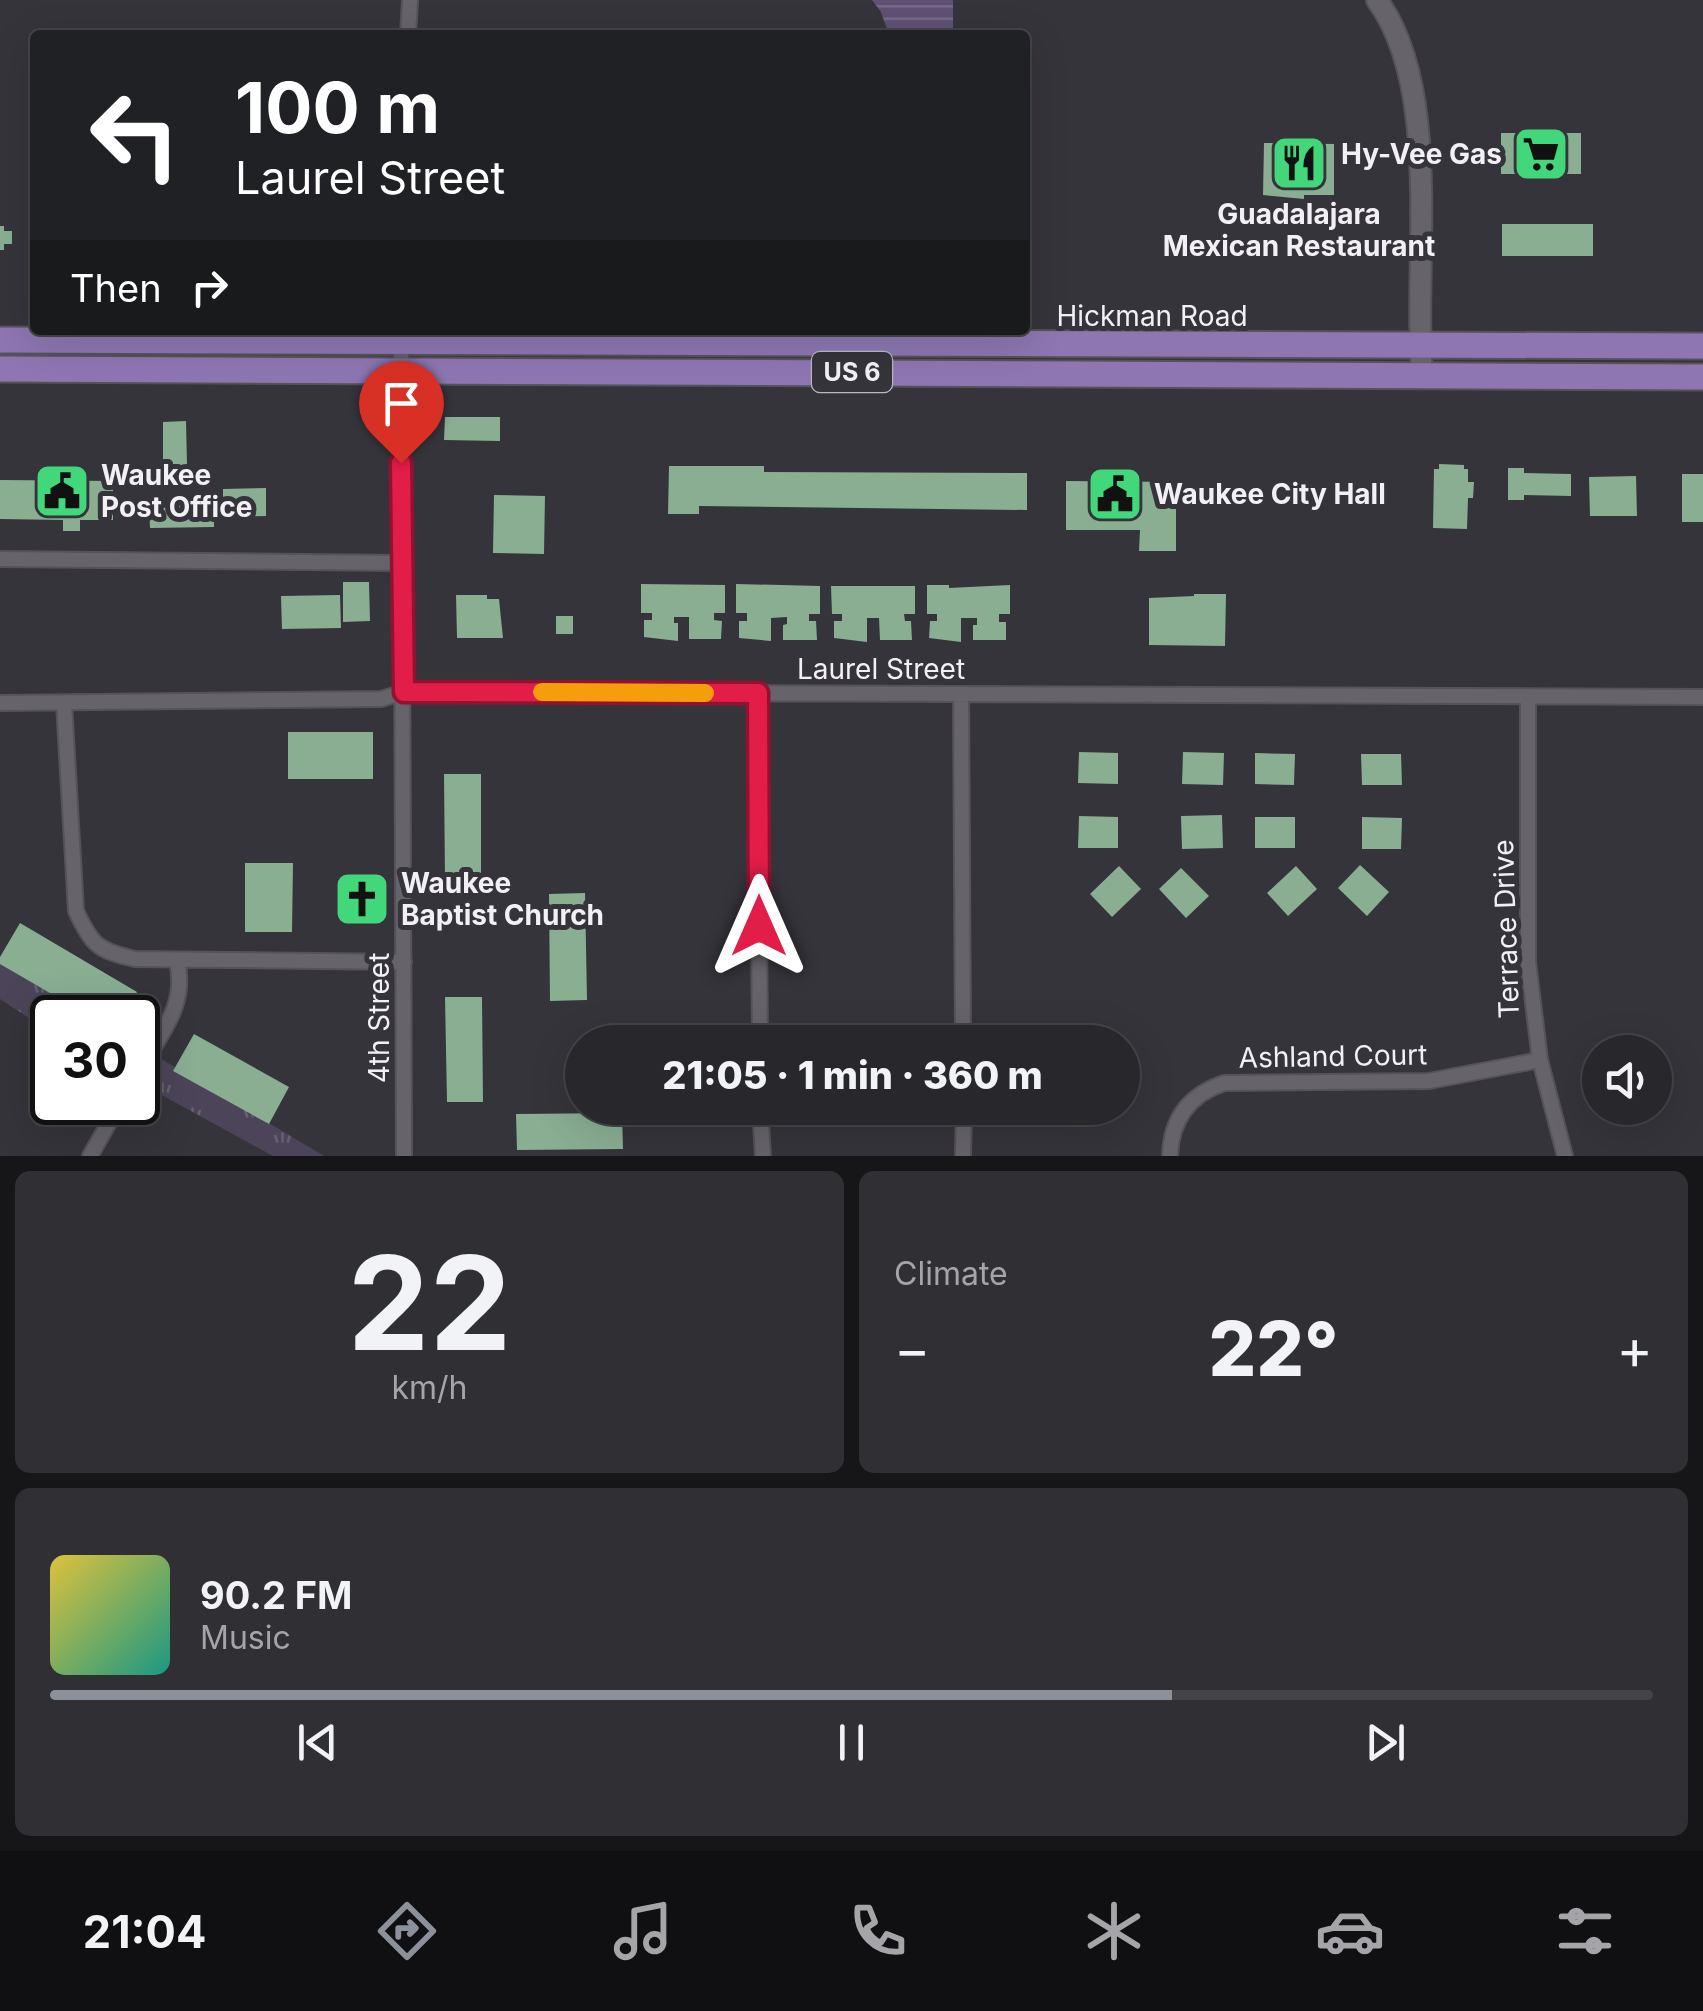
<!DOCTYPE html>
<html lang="en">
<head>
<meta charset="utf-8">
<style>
  :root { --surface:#28272c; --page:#302f34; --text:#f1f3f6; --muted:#a5a5a9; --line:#444448; --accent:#8c9099 }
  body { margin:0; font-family:Inter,sans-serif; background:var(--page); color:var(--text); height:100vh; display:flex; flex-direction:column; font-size:38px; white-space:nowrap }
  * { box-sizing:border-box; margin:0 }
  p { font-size:32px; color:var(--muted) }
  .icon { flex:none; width:55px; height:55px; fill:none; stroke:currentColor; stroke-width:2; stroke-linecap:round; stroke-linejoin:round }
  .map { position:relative; height:1156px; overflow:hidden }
  .sheet { display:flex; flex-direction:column; gap:15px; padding:15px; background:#161518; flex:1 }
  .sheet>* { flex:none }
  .hud { position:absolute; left:30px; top:30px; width:1000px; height:305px; border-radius:10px; box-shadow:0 10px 40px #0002,0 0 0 2px var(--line); background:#202124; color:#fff; overflow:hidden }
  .buttons { position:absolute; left:1582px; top:1035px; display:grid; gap:20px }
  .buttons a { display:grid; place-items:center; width:90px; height:90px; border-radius:50%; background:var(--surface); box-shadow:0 10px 40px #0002,0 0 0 2px var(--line); font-size:50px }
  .speed { position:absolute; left:30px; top:995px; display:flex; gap:20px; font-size:50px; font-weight:700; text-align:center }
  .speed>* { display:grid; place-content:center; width:130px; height:130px; border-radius:50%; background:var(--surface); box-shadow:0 10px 40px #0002,0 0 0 2px var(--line); line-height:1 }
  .speed .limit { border:5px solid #111; border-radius:15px; background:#fff; color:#111 }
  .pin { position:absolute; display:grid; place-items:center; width:85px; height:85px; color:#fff; margin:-102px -42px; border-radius:50% 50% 50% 0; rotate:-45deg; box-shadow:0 0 10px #0007 }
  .pin .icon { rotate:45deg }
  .me { position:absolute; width:110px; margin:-55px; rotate:0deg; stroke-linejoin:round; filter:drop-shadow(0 0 8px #0008) }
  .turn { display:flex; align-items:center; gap:35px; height:210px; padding:0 40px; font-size:45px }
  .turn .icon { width:130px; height:130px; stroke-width:2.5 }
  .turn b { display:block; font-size:70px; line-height:85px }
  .then { display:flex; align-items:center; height:95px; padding:0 40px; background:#0003; gap:20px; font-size:38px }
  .big { font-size:75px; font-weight:800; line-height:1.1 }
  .sheet .tile { flex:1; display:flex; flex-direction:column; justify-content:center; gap:15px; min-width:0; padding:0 35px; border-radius:15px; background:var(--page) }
  .sheet .dial { align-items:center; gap:0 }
  .dial b { font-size:130px; line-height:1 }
  .song { display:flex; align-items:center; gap:30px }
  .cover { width:120px; height:120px; border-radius:15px; background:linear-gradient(135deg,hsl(50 70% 55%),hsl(170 70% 35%)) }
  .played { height:10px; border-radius:5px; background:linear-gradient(90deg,var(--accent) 70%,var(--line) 70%) }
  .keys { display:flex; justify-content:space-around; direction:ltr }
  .heat { display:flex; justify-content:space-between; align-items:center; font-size:55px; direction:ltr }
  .sheet .tiles { flex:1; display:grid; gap:15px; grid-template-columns:1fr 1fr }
  .tile:last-child { grid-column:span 2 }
  .trip { position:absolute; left:565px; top:1025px; width:575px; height:100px; border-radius:50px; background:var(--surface); box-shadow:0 10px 40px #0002,0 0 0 2px var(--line); font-weight:800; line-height:100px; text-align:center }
  .tab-bar { display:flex; height:160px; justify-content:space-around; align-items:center; background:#101012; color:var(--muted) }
  .tab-bar .icon { width:70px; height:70px }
  .tab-bar .current { color:var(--accent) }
  .tab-bar b { font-size:45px; color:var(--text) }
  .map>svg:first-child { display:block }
  .park { fill:url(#park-tufts) }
  .water { fill:url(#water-rules) }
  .building { fill:#89ae92 }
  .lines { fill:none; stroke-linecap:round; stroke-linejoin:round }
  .street-casing { stroke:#555359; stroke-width:18 }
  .secondary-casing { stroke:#555359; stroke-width:24 }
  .highway-casing { stroke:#555359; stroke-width:29 }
  .street { stroke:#66636b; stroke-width:14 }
  .secondary { stroke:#66636b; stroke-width:20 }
  .highway { stroke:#8d76b2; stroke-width:25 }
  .route-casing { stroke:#92132f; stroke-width:25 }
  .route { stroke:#e11d48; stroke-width:18 }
  .slow { stroke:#f59e0b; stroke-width:18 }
  .labels { text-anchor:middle; stroke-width:10; stroke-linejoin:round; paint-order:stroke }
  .shield { fill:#36343b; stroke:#bab8bd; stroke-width:2.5 }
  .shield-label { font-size:25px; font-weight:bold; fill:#f2f0f5 }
  .poi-label { font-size:28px; font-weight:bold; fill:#f2f0f5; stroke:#36343b; text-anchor:start }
  .street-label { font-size:28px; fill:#f2f0f5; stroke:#36343b }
</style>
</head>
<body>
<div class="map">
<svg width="1703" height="1156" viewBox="0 0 1703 1156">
  <defs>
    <pattern id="park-tufts" width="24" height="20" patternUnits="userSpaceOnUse" patternTransform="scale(2.5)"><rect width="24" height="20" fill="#4c4559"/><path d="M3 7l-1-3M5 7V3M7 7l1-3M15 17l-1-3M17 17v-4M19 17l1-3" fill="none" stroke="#666071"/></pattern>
    <pattern id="water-rules" width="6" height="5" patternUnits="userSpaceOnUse" patternTransform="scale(2.5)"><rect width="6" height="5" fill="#5e5174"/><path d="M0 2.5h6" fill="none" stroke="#766a88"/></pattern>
  </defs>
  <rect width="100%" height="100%" fill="#36343b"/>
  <path class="park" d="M 0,963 L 91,1017 L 52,1018 L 52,1033 L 0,999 Z
    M 138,1045 L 324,1156 L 273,1156 L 138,1082 Z"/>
  <path class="water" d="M 872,0 L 953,0 L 953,35 L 889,35 L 881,12 Z"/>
  <path class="building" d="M 1501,133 L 1581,133 L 1581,174 L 1501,174 Z
    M 1264,143 L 1334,144 L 1334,195 L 1304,195 L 1304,199 L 1263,195 Z
    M 1502,224 L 1593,224 L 1593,256 L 1502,256 Z
    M 0,226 L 4,226 L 4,231 L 12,231 L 12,244 L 4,244 L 4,250 L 0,250 Z
    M 445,417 L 500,417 L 500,441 L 444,440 Z
    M 186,421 L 187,465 L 163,465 L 163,422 Z
    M 1439,464 L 1464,465 L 1464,469 L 1468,469 L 1468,482 L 1474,482 L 1473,498 L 1468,498 L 1467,529 L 1433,528 L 1434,469 L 1439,469 Z
    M 669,466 L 764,466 L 764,472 L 1027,473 L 1027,510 L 699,506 L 699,514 L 668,514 Z
    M 1508,468 L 1524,468 L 1524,473 L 1571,474 L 1571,496 L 1524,495 L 1524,500 L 1508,500 Z
    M 1682,474 L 1703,474 L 1703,522 L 1682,522 Z
    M 1636,476 L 1637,516 L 1590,516 L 1589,477 Z
    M 0,480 L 113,481 L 113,520 L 80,520 L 80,531 L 63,531 L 63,520 L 0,519 Z
    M 1066,481 L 1176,482 L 1176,551 L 1139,551 L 1140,530 L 1066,530 Z
    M 266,488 L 266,516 L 223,517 L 223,489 Z
    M 494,495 L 545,496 L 544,554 L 493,553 Z
    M 214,503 L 214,527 L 150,528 L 149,504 Z
    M 343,582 L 369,582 L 370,621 L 343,622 Z
    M 641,584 L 725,585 L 725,613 L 714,613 L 714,620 L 722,621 L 721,639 L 689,639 L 689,617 L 674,617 L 674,623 L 678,623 L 678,641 L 644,637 L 644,620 L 652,620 L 652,613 L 641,613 Z
    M 736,584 L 820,586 L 820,614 L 809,614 L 809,621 L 816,621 L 817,640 L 783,640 L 783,625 L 787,624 L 787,617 L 771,618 L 771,641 L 739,638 L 739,621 L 747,621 L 747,613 L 736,613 Z
    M 927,585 L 949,585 L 949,588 L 1010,585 L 1010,614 L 999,614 L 999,622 L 1006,622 L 1006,640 L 973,640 L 973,625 L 977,625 L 977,618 L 961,618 L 961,642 L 929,638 L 930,621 L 937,621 L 937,614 L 927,614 Z
    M 831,586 L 915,586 L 915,614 L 904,614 L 905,621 L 911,621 L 912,640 L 880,640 L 879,618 L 867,618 L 867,642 L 834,638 L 834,621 L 842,621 L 842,614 L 832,614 Z
    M 1194,594 L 1226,594 L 1225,646 L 1149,645 L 1149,598 L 1194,596 Z
    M 340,595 L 341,628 L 282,629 L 281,596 Z
    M 456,595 L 487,595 L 487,599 L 499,599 L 503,638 L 457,638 Z
    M 556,616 L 573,616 L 573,634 L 556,634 Z
    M 288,732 L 373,732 L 373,779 L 288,779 Z
    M 1079,752 L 1118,753 L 1118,784 L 1078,783 Z
    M 1183,752 L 1224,753 L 1223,785 L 1182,784 Z
    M 1255,753 L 1295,754 L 1294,785 L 1255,784 Z
    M 1361,754 L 1401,754 L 1402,785 L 1362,785 Z
    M 444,774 L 481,774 L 481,881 L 445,881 Z
    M 1222,815 L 1223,848 L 1182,849 L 1181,816 Z
    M 1079,816 L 1118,817 L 1118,848 L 1078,848 Z
    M 1255,817 L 1295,817 L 1295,848 L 1255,848 Z
    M 1362,817 L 1402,818 L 1401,849 L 1362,849 Z
    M 245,863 L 293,863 L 292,932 L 245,932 Z
    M 1360,865 L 1389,892 L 1367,916 L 1338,888 Z
    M 1119,866 L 1141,889 L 1112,917 L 1090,894 Z
    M 1296,866 L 1317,889 L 1288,916 L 1267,893 Z
    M 1181,868 L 1209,896 L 1186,918 L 1159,889 Z
    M 585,893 L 587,1000 L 550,1001 L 549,894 Z
    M 20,923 L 137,992 L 122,1018 L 93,1018 L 0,964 L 0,957 Z
    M 445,997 L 482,997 L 483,1102 L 447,1102 Z
    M 194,1034 L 289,1087 L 269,1124 L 173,1071 Z
    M 622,1113 L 623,1149 L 517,1150 L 516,1114 Z"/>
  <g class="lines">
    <g class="street-casing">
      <path id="street" d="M 408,35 L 410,0
        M 401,337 L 404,1156
        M 0,559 L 402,563
        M 757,693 L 760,1042
        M 961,694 L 963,1042
        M 1528,697 L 1528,962 L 1540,1060 L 1565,1156
        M 0,703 L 381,699 L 404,692 L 425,692 L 1703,697
        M 64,703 L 76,911 C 92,945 98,951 135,959 L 404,962
        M 138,1073 C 158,1037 188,1006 177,962
        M 760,1108 L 763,1156
        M 90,1156 L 121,1102
        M 963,1156 L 964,1108
        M 1170,1156 C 1171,1119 1189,1095 1224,1083 L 1429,1081 L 1540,1060"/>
    </g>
    <g class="secondary-casing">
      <path id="secondary" d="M 1377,0 C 1443,90 1413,265 1422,375"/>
    </g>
    <g class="highway-casing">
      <path id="highway" d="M 0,340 L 1703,346
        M 0,369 L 1703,377"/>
    </g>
    <use href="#street" class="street"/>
    <use href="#secondary" class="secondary"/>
    <use href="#highway" class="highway"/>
  </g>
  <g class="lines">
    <g class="route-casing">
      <path id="route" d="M 401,463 L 404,692 L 758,693 L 759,926"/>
    </g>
    <use href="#route" class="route"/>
    <path class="slow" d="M 542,692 L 705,693"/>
  </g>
  <defs>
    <g id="supermarket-square" transform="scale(2.875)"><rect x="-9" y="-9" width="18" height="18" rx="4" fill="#42d77b" stroke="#36343b"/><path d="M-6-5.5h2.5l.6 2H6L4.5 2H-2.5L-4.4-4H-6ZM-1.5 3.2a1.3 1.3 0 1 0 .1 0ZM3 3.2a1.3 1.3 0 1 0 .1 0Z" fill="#111"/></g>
    <g id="restaurant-square" transform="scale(2.875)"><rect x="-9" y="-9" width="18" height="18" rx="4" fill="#42d77b" stroke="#36343b"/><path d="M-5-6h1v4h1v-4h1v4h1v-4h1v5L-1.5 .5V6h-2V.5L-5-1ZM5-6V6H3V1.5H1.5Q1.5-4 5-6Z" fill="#111"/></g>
    <g id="civic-square" transform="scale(2.875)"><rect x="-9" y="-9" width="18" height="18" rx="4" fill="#42d77b" stroke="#36343b"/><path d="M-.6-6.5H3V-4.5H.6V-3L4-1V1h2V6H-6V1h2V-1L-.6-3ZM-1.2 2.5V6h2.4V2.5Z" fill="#111"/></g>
    <g id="church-square" transform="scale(2.875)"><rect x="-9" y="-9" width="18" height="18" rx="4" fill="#42d77b" stroke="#36343b"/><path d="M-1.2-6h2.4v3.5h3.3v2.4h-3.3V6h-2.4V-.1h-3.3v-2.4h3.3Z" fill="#111"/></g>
  </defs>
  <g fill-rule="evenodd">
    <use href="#supermarket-square" x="1541" y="154"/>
    <use href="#restaurant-square" x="1299" y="163"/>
    <use href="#civic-square" x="62" y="491"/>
    <use href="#civic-square" x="1115" y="494"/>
    <use href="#church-square" x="362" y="899"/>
  </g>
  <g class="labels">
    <rect class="shield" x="812" y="352" width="80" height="40" rx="8"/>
    <g class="shield-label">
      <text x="852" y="381">US 6</text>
    </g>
    <g class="poi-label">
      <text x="1502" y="164" text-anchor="end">Hy-Vee Gas</text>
      <text x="1299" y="224" text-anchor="middle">Guadalajara<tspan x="1299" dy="32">Mexican Restaurant</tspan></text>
      <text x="101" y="485">Waukee<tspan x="101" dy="32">Post Office</tspan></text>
      <text x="1154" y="504">Waukee City Hall</text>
      <text x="401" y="893">Waukee<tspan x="401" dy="32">Baptist Church</tspan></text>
    </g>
    <g class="street-label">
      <text x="1152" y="326">Hickman Road</text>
      <text x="881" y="679">Laurel Street</text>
      <text transform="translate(1506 929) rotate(-92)" y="10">Terrace Drive</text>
      <text transform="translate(379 1018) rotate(-90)" y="10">4th Street</text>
      <text transform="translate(1333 1056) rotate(-1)" y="10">Ashland Court</text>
    </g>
  </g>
</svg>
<div class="buttons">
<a><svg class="icon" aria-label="sound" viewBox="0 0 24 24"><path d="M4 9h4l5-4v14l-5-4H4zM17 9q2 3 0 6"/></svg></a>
</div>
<div class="speed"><div class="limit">30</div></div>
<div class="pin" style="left:401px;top:463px;background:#d93025"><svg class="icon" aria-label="arrive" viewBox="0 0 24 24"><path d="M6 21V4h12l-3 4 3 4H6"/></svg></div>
<svg class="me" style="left:759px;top:926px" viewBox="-20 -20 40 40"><path d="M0-17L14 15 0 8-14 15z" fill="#e11d48" stroke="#fff" stroke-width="4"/></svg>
<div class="trip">21:05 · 1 min · 360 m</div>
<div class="hud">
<div class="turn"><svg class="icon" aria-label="left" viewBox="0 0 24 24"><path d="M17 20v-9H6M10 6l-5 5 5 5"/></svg><div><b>100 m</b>Laurel Street</div></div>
<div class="then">Then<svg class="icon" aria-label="right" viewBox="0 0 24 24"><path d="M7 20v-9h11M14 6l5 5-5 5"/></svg></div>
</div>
</div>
<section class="sheet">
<div class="tiles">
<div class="tile dial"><b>22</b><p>km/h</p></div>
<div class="tile"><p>Climate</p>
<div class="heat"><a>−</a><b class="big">22°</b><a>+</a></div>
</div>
<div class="tile">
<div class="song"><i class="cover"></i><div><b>90.2 FM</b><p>Music</p></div></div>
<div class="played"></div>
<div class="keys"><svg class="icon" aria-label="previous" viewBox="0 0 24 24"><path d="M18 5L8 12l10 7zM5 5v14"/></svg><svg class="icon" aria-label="pause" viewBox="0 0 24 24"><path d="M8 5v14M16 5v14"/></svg><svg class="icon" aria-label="next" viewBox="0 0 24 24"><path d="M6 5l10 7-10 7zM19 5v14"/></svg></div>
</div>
</div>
</section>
<nav class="tab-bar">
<b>21:04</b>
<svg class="icon current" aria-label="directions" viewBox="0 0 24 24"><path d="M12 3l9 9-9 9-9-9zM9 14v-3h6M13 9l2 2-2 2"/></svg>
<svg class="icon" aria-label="music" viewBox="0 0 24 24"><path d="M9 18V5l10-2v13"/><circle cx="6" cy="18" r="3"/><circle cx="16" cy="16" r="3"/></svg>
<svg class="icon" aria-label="phone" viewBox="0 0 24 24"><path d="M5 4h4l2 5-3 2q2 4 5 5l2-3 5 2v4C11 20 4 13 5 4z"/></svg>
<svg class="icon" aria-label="climate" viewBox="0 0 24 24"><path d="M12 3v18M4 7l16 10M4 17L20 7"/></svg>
<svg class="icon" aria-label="car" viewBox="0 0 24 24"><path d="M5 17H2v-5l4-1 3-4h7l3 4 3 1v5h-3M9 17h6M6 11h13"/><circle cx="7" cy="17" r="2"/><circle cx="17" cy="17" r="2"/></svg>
<svg class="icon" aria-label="filters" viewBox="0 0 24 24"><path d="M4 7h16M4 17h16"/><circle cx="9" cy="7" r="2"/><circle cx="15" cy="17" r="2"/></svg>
</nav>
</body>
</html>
